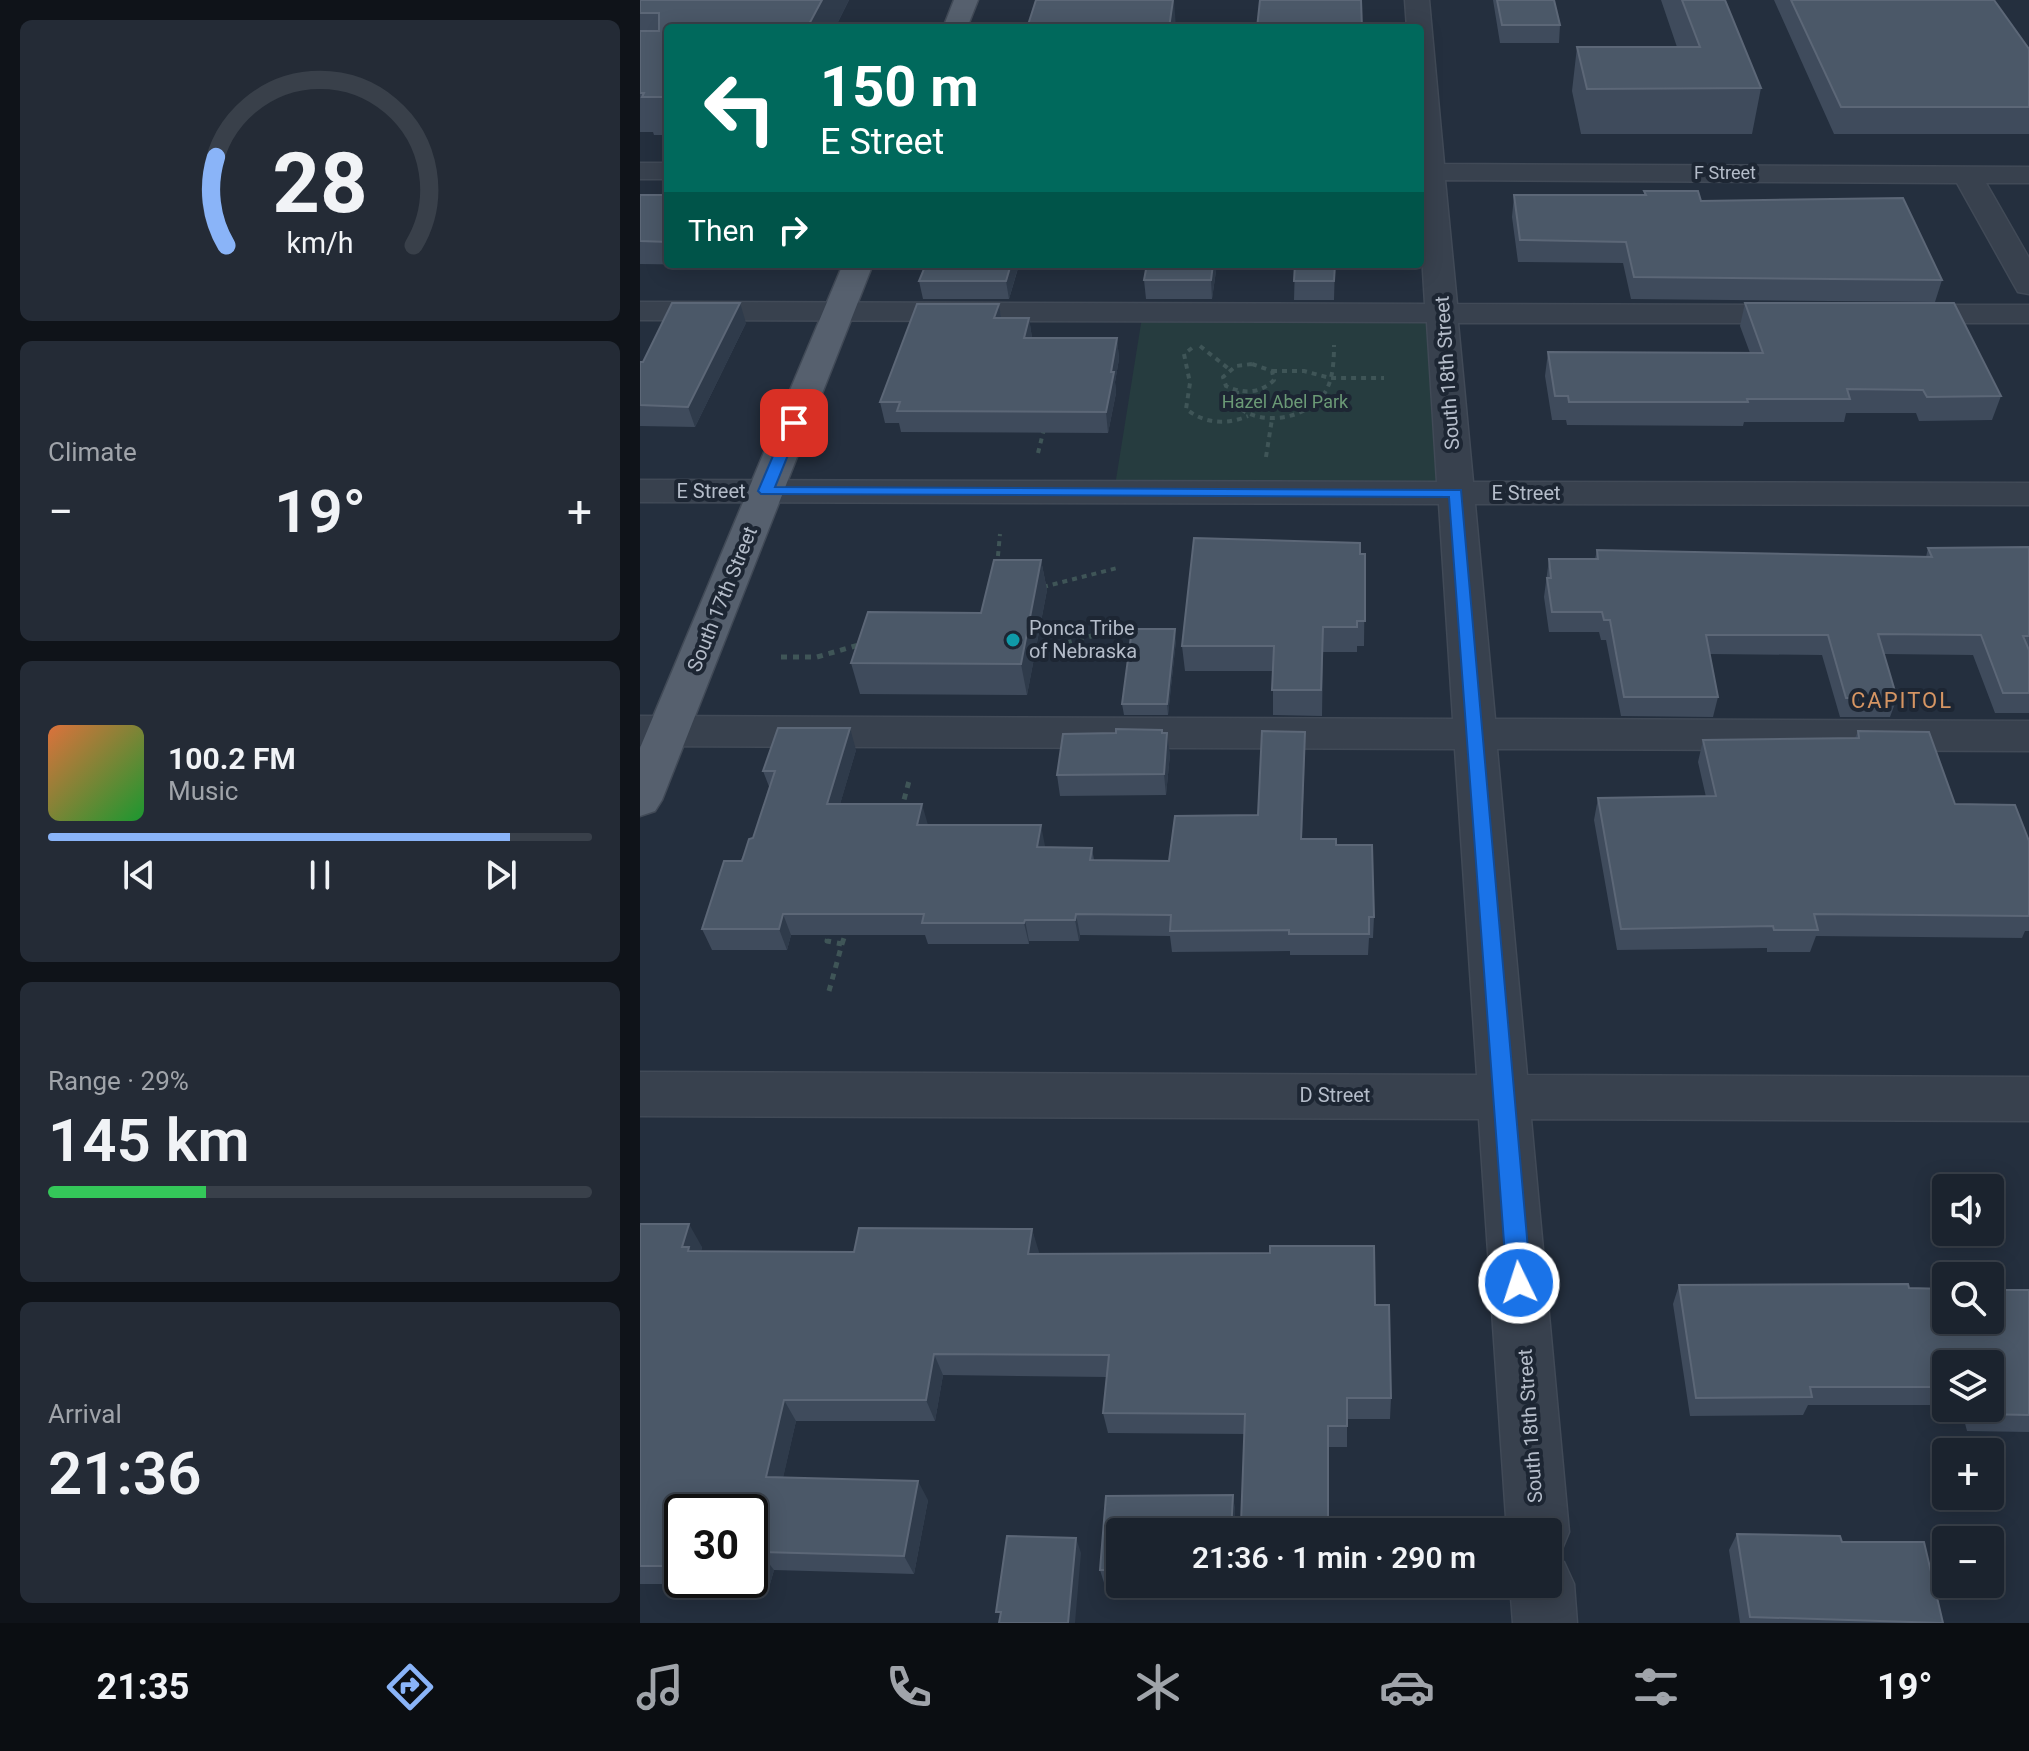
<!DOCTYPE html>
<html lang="en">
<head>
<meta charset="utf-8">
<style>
  :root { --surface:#1b232e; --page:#242b36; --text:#f1f3f6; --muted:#a0a4aa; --line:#39404a; --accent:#8ab4f8 }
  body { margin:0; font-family:Roboto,sans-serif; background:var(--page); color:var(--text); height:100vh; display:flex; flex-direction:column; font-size:30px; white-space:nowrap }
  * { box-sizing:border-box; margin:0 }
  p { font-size:26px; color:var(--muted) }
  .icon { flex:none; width:44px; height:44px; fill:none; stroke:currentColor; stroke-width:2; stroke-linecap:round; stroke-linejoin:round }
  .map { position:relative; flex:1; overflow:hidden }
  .details { display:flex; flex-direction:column; gap:20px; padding:20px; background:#0f1319; width:640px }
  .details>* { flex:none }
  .guide { position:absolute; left:24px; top:24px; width:760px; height:244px; border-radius:8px; box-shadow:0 4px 20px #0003,0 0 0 2px var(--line); background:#00695c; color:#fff; overflow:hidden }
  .tools { position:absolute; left:1292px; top:1174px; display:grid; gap:16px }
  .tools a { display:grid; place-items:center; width:72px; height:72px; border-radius:8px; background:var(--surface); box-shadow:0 4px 20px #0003,0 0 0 2px var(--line); font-size:40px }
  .speed { position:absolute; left:24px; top:1494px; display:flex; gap:16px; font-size:40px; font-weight:700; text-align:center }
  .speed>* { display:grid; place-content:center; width:104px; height:104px; border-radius:50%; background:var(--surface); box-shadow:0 4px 20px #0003,0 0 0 2px var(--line); line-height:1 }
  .speed .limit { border:4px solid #111; border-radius:12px; background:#fff; color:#111 }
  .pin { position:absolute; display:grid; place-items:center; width:68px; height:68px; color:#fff; margin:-34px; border-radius:16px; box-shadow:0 4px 12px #0006 }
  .me { position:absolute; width:88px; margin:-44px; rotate:356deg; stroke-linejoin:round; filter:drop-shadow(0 0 6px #0008) }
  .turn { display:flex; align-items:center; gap:28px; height:168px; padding:0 24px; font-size:36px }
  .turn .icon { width:104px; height:104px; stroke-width:2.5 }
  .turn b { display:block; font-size:56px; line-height:68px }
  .then { display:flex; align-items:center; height:76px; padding:0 24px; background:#0003; gap:16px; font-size:30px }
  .big { font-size:60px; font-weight:600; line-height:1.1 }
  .details .tile { flex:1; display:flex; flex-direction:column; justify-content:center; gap:12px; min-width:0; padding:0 28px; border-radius:12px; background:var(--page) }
  .details .dial { align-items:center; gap:0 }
  .dial svg { height:208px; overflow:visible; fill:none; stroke:var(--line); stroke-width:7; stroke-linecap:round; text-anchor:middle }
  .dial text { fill:var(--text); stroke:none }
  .song { display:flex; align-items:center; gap:24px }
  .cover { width:96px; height:96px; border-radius:12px; background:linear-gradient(135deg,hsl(20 70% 55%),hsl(130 70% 35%)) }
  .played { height:8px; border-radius:4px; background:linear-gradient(90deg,var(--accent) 85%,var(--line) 85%) }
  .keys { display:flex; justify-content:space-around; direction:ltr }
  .heat { display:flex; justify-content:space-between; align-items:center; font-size:44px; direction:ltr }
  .charge { height:12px; border-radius:6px; background:linear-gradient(90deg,#34c759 29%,var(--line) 0) }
  .trip { position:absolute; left:466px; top:1518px; width:456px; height:80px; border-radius:8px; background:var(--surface); box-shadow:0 4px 20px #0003,0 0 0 2px var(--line); font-weight:600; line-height:80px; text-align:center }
  .tab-bar { display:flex; height:128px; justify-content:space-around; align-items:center; background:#0b0e12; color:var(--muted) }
  .tab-bar .icon { width:56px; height:56px }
  .tab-bar .on { color:var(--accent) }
  .tab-bar b { font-size:36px; color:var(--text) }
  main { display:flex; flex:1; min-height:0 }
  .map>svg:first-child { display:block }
  .green { fill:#263c3f }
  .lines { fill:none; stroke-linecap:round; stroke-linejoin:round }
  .minor-casing { stroke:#414a57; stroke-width:3 }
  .major-casing { stroke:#414a57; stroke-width:3 }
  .path-far1 { stroke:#3f5557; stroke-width:4; stroke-dasharray:5 5; stroke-linecap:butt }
  .path { stroke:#3f5557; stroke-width:5; stroke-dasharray:6 6; stroke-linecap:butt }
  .minor { fill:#38414e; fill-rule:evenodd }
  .major { fill:#56606e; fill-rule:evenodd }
  .wall { fill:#3f4b5c; fill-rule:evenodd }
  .shaded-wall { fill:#2f3b4b }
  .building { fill:#4b5868; stroke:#5c6777; stroke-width:2 }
  .route { fill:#1a73e8; stroke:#114b97; stroke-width:2 }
  .culture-dot { fill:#0f9aa8; stroke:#1d2633; stroke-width:3 }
  .labels { text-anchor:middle; stroke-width:8; stroke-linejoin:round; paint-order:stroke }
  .far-street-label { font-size:18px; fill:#b4bcc9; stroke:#1d2633 }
  .far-park-label { font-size:18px; fill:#6b9a76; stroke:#1d2633 }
  .street-label { font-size:20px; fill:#b4bcc9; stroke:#1d2633 }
  .poi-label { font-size:20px; fill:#b4bcc9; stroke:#1d2633; text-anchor:start }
  .neighbourhood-label { font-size:22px; letter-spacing:2px; fill:#d59563; stroke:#1d2633 }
</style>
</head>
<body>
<main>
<section class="details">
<div class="tile dial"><svg viewBox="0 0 100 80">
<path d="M14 69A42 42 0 1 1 86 69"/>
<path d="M14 69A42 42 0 0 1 10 35" stroke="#8ab4f8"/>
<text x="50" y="56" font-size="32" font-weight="700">28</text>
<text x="50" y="72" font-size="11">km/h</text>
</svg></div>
<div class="tile"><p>Climate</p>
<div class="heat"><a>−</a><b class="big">19°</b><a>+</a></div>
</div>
<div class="tile">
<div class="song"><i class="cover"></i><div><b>100.2 FM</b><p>Music</p></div></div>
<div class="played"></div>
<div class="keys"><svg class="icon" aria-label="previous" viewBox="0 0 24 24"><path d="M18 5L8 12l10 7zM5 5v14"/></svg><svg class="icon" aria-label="pause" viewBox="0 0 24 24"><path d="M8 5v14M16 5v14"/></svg><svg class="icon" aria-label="next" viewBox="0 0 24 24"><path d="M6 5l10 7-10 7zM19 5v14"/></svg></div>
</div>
<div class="tile"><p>Range · 29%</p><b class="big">145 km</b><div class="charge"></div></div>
<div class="tile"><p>Arrival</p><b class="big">21:36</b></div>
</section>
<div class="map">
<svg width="1389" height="1623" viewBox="0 0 1389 1623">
  <rect width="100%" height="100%" fill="#242f3e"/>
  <path class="green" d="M 503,311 L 803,312 L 816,493 L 474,492 Z"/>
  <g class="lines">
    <g class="minor-casing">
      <path id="minor" d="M 765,0 L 789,0 L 804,164 L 1389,167 L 1389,183 L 1346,183 L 1389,258 L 1389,294 L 1378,292 L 1374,285 L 1317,183 L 805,180 L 817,304 L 1162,305 L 1173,307 L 1178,314 L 1173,321 L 1162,323 L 818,323 L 833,482 L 1389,483 L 1389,505 L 835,504 L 855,719 L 1389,721 L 1389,751 L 857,749 L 887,1075 L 1389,1077 L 1389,1121 L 891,1119 L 929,1532 L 920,1554 L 913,1557 L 924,1562 L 934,1584 L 937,1623 L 873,1623 L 870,1584 L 908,1584 L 908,1532 L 867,1532 L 839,1119 L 0,1116 L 0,1072 L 837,1075 L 815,749 L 0,746 L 0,716 L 813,719 L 799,504 L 0,502 L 0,480 L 797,482 L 787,322 L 0,320 L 0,302 L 785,304 L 780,222 L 780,28 L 767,28 Z
        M 0,163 L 28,163 L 28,179 L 0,179 Z
        M 1258,305 L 1389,305 L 1389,323 L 1258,323 L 1247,321 L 1242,314 L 1247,307 Z"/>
    </g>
    <g class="major-casing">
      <path id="major" d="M 314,0 L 338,0 L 327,28 L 303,28 Z
        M 203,264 L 233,264 L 22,800 L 15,811 L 0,816 L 0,748 Z"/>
    </g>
    <path class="path-far1" d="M 560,346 L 589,369
      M 552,348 L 544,354 L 550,383 L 546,409 C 565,424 586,425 608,416
      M 612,364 L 632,371 L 634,380 C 620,394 603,394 586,386 L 583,377 L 596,366 Z
      M 632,371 L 664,371 L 690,378 L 744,378
      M 597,391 L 599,408 C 623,426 666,419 684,394 C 693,381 694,361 694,345
      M 398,453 L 404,429
      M 626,457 L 632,419
      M 357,566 L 360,534
      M 403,587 L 477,568"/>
    <path class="path" d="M 403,650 L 468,631
      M 141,657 L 177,657 L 222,644
      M 261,811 L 269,781
      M 202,944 L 205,935
      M 189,991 L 202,944 L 187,941 L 190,930"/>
    <use href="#minor" class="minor"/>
    <use href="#major" class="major"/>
  </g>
  <path class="wall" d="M 0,0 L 209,0 L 195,28 L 28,28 L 28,135 L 14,135 L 13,132 L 0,132 Z
    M 853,0 L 914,0 L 920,25 L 919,43 L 860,43 Z
    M 1021,0 L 1085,0 L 1121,88 L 1112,134 L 941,134 L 932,91 L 937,47 L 1037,47 Z
    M 1134,0 L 1354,0 L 1389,49 L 1389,134 L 1194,134 Z
    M 1004,191 L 1061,201 L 1302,280 L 1295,302 L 991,299 L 983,263 L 878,262 L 872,217 L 874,195 L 1004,195 Z
    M 0,195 L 28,195 L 28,264 L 70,264 L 69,265 L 0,264 Z
    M 286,264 L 695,264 L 694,300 L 654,300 L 655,264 L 577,264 L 572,299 L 506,299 L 504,280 L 507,266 L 379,265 L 369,299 L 283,299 L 279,281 Z
    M 1105,303 L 1361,396 L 1352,420 L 1279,421 L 1276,413 L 1206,413 L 1204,422 L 1104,422 L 1103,426 L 927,425 L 926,420 L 912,420 L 905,376 L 908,352 L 1110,353 L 1100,326 Z
    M 359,304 L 361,318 L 389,318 L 392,338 L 477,338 L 479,359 L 475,382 L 476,393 L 468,433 L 261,432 L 259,423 L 245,423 L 240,402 Z
    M 106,323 L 55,427 L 0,426 L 0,362 L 3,362 Z
    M 1389,547 L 1389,713 L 1355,713 L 1333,655 L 1244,654 L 1257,698 L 1250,717 L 1200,717 L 1182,655 L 1070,654 L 1078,697 L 1073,717 L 981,716 L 966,640 L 961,640 L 959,632 L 909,632 L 904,597 L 909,559 L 955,559 L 957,550 L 1286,557 L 1288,548 Z
    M 720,554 L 725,554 L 724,646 L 717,646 L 717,652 L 683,652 L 682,716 L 633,715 L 633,671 L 545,671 L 542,646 Z
    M 401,560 L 407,590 L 387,695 L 220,694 L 211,663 L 341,613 Z
    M 536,640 L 528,715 L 484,715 L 482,704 Z
    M 1218,731 L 1315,804 L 1389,841 L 1389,931 L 1385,931 L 1382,938 L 1176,936 L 1170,952 L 1127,952 L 1127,948 L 977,950 L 954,820 L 958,798 L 1066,797 L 1058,762 L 1063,740 L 1215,738 Z
    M 665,732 L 662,839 L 696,845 L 734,917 L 733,938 L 729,938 L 728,955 L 650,955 L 650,951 L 532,952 L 530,936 L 440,935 L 439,941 L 389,941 L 389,944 L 288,944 L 285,935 L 151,935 L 147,950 L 72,950 L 62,929 L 113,838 L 130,789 L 123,771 L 216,750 L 200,804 L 288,825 L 405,847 L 452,848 L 454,860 L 529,861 L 618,815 Z
    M 523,733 L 530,754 L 526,795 L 420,796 L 417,775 Z
    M 0,1224 L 62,1247 L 61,1251 L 214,1252 L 392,1229 L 398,1254 L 735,1305 L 751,1398 L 750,1419 L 707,1419 L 707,1447 L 689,1447 L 688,1532 L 602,1532 L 601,1524 L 605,1434 L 468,1433 L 463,1413 L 467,1377 L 303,1375 L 295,1421 L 156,1421 L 143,1477 L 288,1500 L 274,1574 L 134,1570 L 130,1584 L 0,1584 ZM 42,1512 L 110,1512 L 110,1580 L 42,1580 Z
    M 1039,1285 L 1389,1290 L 1389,1432 L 1327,1431 L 1321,1408 L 1350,1408 L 1350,1364 L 1306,1364 L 1306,1405 L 1168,1405 L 1163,1415 L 1050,1416 L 1033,1304 Z
    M 593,1495 L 595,1511 L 594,1532 L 480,1532 L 480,1584 L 553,1584 L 465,1586 L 460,1570 L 466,1496 Z
    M 1097,1534 L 1202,1542 L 1303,1623 L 1100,1623 L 1089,1550 Z"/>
  <path class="shaded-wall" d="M 182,0 L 209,0 L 195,28 L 167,28 Z
    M 533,0 L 534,0 L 536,28 L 529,28 Z
    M 371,264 L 379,264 L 369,299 L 366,281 Z
    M 573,264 L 577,264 L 572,299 L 571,280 Z
    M 100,303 L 106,323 L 55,427 L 48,407 Z
    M 359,304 L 362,324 L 354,318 Z
    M 389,318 L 392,338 L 384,338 Z
    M 477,338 L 479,359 L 475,382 L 476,393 L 468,433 L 466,412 L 471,372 Z
    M 401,560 L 407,590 L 387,695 L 381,664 Z
    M 535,629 L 536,640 L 528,715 L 527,704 Z
    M 210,728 L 216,750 L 194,825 L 187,804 Z
    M 665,732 L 665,753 L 661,860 L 661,839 Z
    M 527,733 L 530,754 L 526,795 L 524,774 Z
    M 282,804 L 288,825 L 277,825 Z
    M 401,825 L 405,846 L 402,868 L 397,847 Z
    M 143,914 L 151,935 L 147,950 L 139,929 Z
    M 436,914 L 440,935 L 439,941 L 435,920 Z
    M 385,920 L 389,941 L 389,944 L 384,923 Z
    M 49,1224 L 62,1247 L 58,1262 L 42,1247 Z
    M 392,1229 L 399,1252 L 395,1276 L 388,1254 Z
    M 294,1354 L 303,1375 L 295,1421 L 286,1400 Z
    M 144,1400 L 156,1421 L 139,1496 L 126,1477 Z
    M 278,1481 L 288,1500 L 274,1574 L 264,1556 Z
    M 593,1495 L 595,1511 L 594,1532 L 591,1532 Z
    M 436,1538 L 441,1553 L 435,1623 L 428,1623 Z
    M 120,1552 L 134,1570 L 130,1584 L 117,1566 Z"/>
  <path class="building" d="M 0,0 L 182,0 L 167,28 L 28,28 L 28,97 L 2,97 L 4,93 L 0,93 L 0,31 L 19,31 L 19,13 L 0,13 Z
    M 396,0 L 533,0 L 529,28 L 387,28 Z
    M 620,0 L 721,0 L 722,28 L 617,28 Z
    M 857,0 L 914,0 L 920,25 L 862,25 Z
    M 1042,0 L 1085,0 L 1121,88 L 947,89 L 937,47 L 1060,47 Z
    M 1151,0 L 1354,0 L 1389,49 L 1389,107 L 1201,107 Z
    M 1004,191 L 1058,191 L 1061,201 L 1263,198 L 1302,280 L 994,277 L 986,242 L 880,240 L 874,195 L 1006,195 Z
    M 0,195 L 28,195 L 28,242 L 0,241 Z
    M 286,264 L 371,264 L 366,281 L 279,281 Z
    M 507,264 L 573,264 L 571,280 L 504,280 Z
    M 655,264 L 695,264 L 694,281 L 654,281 Z
    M 32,303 L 100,303 L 48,407 L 0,405 L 0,362 L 3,362 Z
    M 1105,303 L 1314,303 L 1361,396 L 1287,397 L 1283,390 L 1207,389 L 1210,399 L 1107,399 L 1108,402 L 929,402 L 928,396 L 915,396 L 908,352 L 1123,353 Z
    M 277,304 L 359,304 L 354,318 L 389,318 L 384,338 L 477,338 L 471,372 L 474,372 L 466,412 L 257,411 L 260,402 L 240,402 Z
    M 554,538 L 720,543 L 720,554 L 725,554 L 725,621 L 717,621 L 717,627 L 683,627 L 681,690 L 632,690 L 634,646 L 542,646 Z
    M 1389,547 L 1389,636 L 1383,636 L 1389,650 L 1389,693 L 1363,693 L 1341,635 L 1238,634 L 1257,698 L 1206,698 L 1188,635 L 1066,635 L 1078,697 L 984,697 L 970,620 L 964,620 L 962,612 L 912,612 L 907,578 L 911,578 L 909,559 L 958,559 L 957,550 L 1292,557 L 1288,548 Z
    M 354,560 L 401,560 L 381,664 L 211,663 L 228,612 L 341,613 Z
    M 492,629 L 535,629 L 527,704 L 482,704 Z
    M 138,728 L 210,728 L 187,804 L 282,804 L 277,825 L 401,825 L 397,847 L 452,848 L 450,860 L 529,861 L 535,816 L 618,815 L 622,731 L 665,732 L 661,839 L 696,839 L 696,845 L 732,845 L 734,917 L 729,917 L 729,934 L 649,934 L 649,930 L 530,931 L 531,915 L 436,914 L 435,920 L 385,920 L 384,923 L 282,923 L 284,914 L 143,914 L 139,929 L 62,929 L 84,861 L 102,861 L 109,839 L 113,838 L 135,771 L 123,771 Z
    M 476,729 L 522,730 L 522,733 L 527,733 L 524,774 L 417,775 L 423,734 L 476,733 Z
    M 1218,731 L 1289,732 L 1315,804 L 1375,805 L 1389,841 L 1389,916 L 1174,914 L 1178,930 L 1134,930 L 1133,926 L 981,929 L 958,798 L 1076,796 L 1063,740 L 1219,738 Z
    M 0,1224 L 49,1224 L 42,1247 L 49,1247 L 48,1251 L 214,1252 L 219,1228 L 392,1229 L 388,1254 L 630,1253 L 630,1246 L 734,1246 L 735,1305 L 749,1305 L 751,1398 L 707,1398 L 707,1426 L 688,1426 L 688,1524 L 601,1524 L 605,1414 L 463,1413 L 469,1355 L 294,1354 L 286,1400 L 144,1400 L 126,1477 L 278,1481 L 264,1556 L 120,1552 L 117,1566 L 110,1566 L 110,1512 L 42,1512 L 42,1566 L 0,1566 Z
    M 1268,1284 L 1269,1288 L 1306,1289 L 1306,1320 L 1350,1320 L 1350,1290 L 1389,1290 L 1389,1415 L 1339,1414 L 1337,1408 L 1350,1408 L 1350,1364 L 1306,1364 L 1306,1387 L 1170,1387 L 1172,1397 L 1056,1398 L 1039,1285 Z
    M 593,1495 L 591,1532 L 480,1532 L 480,1570 L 460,1570 L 466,1496 Z
    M 1097,1534 L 1200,1536 L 1202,1542 L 1284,1542 L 1303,1623 L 1110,1617 Z
    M 367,1536 L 436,1538 L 428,1623 L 359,1623 L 361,1612 L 356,1612 Z"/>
  <path class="route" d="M 154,419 L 161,423 L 135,487 L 821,490 L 891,1283 L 887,1291 L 879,1294 L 871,1291 L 867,1283 L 809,497 L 121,494 L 118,491 L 147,423 Z"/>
  <circle class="culture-dot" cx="373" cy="640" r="8"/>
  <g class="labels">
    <g class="far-street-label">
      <text x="1085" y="179">F Street</text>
    </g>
    <g class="far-park-label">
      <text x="645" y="408">Hazel Abel Park</text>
    </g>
    <g class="street-label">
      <text transform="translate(807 373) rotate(-94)" y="7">South 18th Street</text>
      <text x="71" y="498">E Street</text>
      <text x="886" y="500">E Street</text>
      <text transform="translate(82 599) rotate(-68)" y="7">South 17th Street</text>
      <text x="695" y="1102">D Street</text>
      <text transform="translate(890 1426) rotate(-94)" y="7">South 18th Street</text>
    </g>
    <g class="poi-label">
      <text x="389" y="635">Ponca Tribe<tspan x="389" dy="23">of Nebraska</tspan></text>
    </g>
    <g class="neighbourhood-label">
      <text x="1262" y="708">CAPITOL</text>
    </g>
  </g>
</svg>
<div class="tools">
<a><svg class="icon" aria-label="sound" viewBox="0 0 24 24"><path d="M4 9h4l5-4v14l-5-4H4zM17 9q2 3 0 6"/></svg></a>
<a><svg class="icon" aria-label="search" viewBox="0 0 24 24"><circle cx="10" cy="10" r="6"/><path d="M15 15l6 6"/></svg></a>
<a><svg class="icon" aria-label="layers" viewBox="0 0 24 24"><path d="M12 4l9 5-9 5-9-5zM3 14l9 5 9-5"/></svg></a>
<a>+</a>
<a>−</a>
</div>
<div class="speed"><div class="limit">30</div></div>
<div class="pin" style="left:154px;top:423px;background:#d93025"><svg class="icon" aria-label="arrive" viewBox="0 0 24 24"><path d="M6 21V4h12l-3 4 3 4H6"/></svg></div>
<svg class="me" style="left:879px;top:1283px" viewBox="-20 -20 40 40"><circle r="17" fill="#1a73e8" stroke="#fff" stroke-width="3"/><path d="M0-11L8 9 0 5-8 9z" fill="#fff"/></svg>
<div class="trip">21:36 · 1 min · 290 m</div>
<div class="guide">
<div class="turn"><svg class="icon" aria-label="left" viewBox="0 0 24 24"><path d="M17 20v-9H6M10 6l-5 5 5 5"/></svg><div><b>150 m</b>E Street</div></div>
<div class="then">Then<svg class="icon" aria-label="right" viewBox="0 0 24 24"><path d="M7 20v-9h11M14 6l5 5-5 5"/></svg></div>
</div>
</div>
</main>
<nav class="tab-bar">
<b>21:35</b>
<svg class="icon on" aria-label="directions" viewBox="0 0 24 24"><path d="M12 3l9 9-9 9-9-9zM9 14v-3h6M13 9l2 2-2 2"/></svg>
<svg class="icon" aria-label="music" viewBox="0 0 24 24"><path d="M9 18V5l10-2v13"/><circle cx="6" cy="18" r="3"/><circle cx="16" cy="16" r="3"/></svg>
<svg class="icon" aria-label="phone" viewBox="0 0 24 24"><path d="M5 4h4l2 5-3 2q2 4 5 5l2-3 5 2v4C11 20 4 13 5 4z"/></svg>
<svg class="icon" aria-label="climate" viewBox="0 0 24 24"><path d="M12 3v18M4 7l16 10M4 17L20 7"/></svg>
<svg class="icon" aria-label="car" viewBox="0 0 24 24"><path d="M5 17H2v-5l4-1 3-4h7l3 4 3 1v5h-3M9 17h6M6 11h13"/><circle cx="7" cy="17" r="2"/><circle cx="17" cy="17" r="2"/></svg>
<svg class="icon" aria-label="filters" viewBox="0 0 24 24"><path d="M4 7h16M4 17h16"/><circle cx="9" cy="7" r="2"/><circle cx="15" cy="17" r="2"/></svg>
<b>19°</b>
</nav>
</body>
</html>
